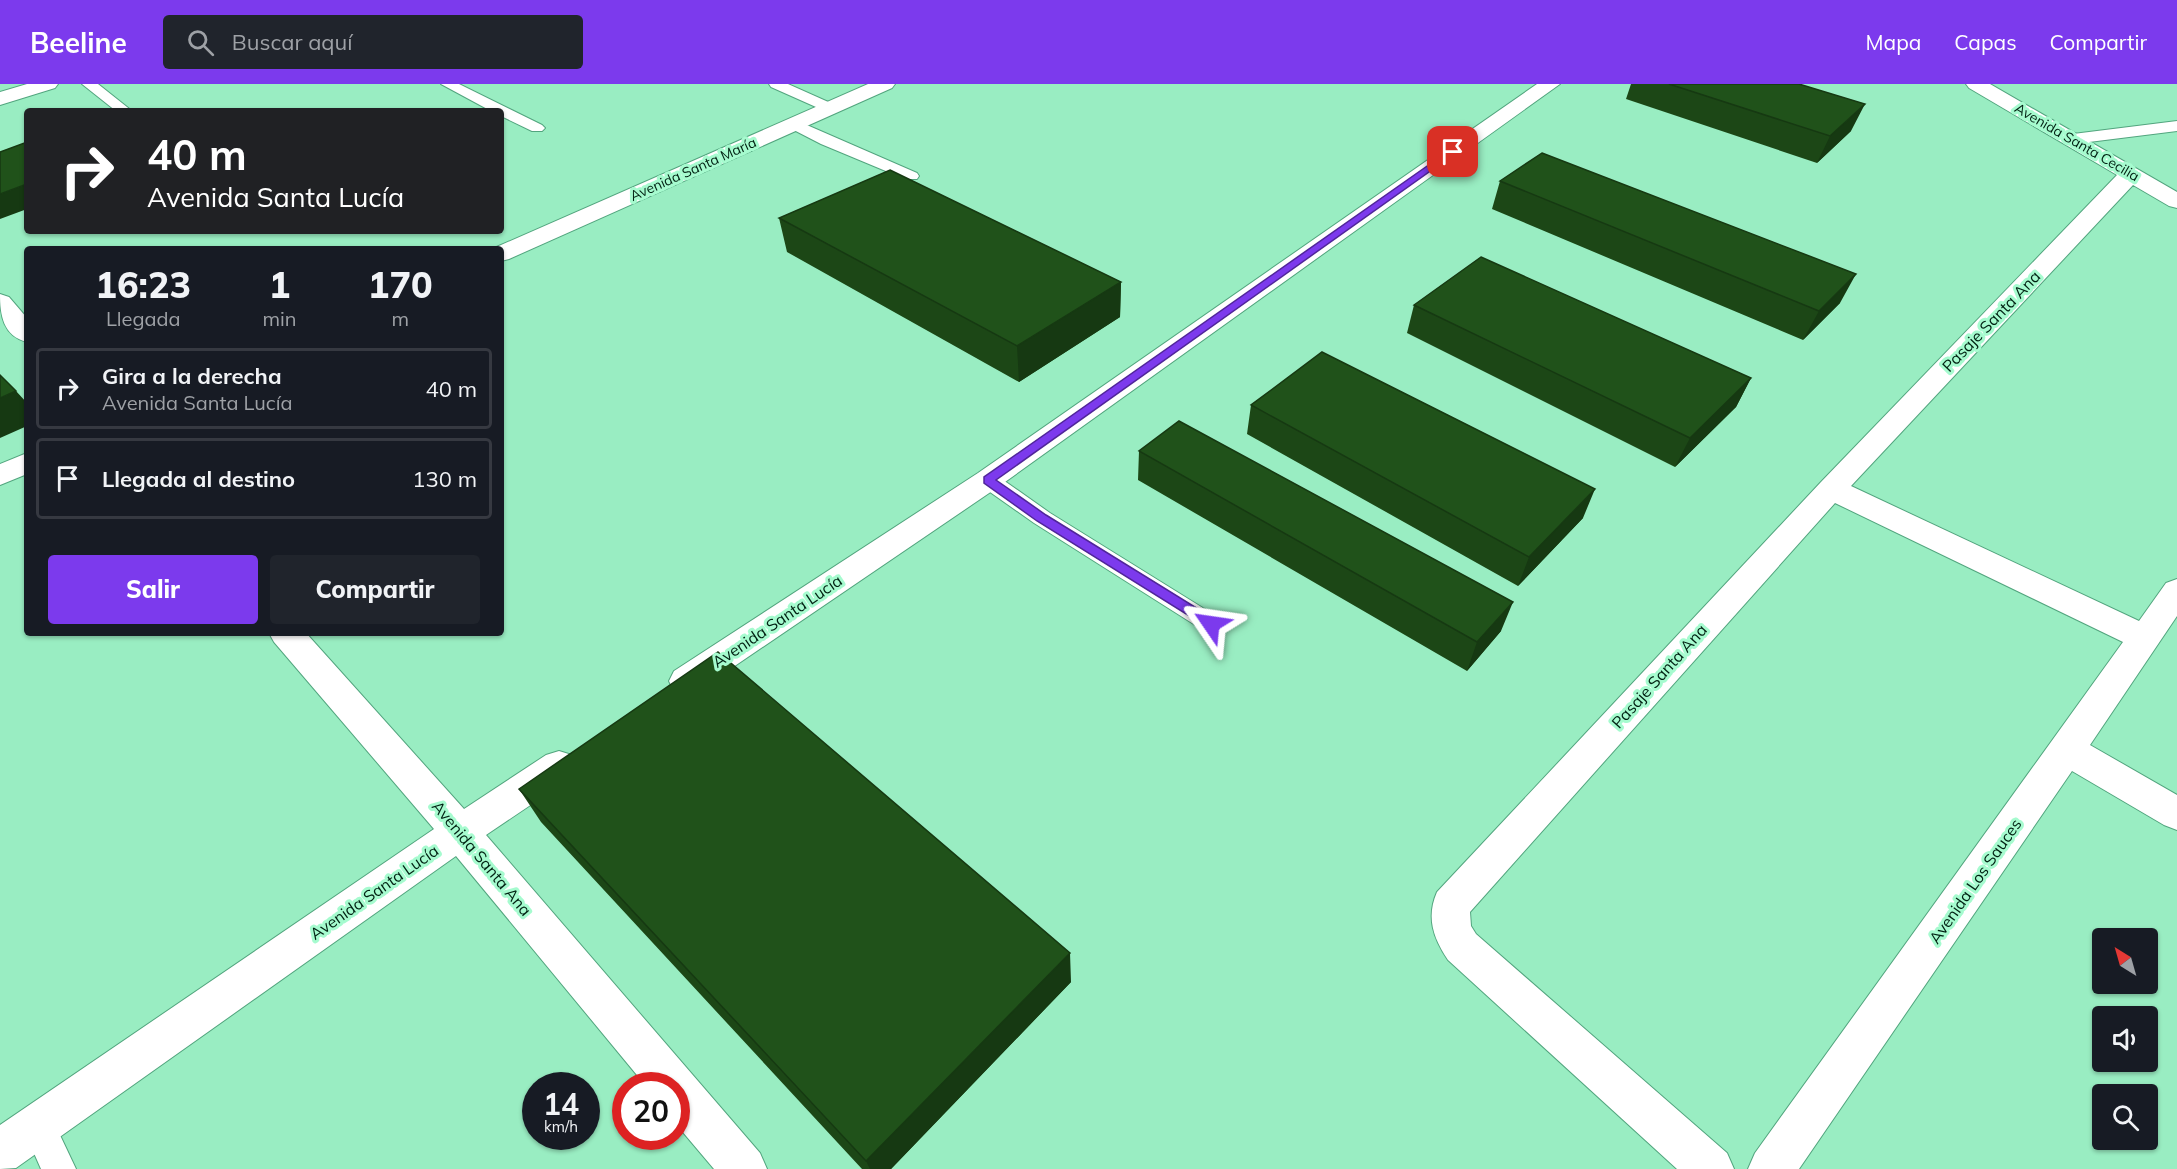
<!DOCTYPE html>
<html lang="es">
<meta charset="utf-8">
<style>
body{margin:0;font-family:Mulish,sans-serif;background:#20242c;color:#f1f3f6;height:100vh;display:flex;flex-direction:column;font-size:22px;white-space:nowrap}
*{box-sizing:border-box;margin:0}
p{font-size:20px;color:#9ea1a6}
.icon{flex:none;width:33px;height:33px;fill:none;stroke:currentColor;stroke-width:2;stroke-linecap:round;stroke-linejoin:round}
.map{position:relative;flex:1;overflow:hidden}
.details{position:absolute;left:24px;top:162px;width:480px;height:390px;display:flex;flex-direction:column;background:#171b24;border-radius:6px;box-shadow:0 2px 4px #0004}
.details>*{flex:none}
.top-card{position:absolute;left:24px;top:24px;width:480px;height:126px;border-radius:6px;box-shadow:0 2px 4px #0004;background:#202124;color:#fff;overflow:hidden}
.needle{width:39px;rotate:323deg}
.fabs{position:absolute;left:2092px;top:844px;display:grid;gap:12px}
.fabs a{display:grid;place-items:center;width:66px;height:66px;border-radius:6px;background:#171b24;box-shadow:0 2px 4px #0004;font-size:30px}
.speed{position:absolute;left:522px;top:988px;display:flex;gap:12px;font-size:30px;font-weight:700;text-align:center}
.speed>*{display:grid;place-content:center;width:78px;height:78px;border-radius:50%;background:#171b24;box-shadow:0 2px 4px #0004;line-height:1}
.speed small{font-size:15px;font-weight:400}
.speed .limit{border:9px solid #d22;background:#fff;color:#111}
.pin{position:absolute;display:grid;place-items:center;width:51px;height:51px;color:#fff;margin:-26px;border-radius:12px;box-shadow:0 3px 9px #0006}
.me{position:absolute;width:66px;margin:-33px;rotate:302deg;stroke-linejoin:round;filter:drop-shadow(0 0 4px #0008)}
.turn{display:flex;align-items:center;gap:21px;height:126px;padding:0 24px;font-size:27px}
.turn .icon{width:78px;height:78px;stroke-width:2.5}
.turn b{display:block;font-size:42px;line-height:51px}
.eta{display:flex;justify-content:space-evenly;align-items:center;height:102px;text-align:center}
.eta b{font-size:36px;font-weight:800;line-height:42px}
.action{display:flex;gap:12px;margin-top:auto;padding:12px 24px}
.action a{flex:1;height:69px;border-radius:6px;background:#7c3aed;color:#fff;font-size:24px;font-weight:800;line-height:69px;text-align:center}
.action a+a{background:#20242c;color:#f1f3f6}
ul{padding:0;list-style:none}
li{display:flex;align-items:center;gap:18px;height:81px;margin:0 12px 9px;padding:0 12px;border:3px solid #363941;border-radius:6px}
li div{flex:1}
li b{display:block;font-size:22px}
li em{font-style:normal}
header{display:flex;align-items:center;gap:36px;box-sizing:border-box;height:84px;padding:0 30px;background:#7c3aed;color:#fff}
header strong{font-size:28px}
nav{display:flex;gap:33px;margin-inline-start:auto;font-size:21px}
.search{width:420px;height:54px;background:#20242c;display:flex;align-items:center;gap:15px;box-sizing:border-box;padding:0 21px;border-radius:6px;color:#9ea1a6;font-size:22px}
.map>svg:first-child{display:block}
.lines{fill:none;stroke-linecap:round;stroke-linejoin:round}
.lane-casing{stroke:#52a57e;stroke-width:2}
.street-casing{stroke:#52a57e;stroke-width:2}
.secondary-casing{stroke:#52a57e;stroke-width:2}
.lane{fill:#fff;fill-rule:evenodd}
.street{fill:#fff;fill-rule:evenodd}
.secondary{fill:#fff;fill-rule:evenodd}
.wall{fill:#1c4716}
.shaded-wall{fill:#163912}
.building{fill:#20521a;stroke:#163912;stroke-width:1.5}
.route{fill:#7c3aed;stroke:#51269a;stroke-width:1.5}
.labels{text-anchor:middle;stroke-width:6;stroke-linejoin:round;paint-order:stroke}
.far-street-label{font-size:14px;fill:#002112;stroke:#a6fbcf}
.street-label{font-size:16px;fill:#002112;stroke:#a6fbcf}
</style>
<header>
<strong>Beeline</strong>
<div class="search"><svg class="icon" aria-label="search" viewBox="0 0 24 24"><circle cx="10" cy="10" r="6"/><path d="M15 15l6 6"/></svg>Buscar aquí</div>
<nav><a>Mapa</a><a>Capas</a><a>Compartir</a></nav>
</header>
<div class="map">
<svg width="2177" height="1085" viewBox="0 0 2177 1085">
<rect width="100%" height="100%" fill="#99edc2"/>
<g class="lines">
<defs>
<path id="lane" d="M82,0H98L132,27H116Z
M441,0H459L542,41L545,44L542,47H532L501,32V27H491Z
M769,0H788L835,21L837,24L835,27H825L771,3Z
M793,35L917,89L919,92L917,95H905L821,60L788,43L785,40L788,37Z
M2177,37V47L2073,60L2065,55L2073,50Z
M988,389L996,391L1050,429L1219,534L1223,540L1219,546L1211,549L1203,546L1034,439L980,401L977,396L980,391Z
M38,1026L50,1030L76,1085H41L22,1042L26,1030Z"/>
<path id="street" d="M27,0H58L55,4L0,21V8Z
M1537,0H1560L998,403L698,607L686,610L674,607L669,597L674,587L978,389Z
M1966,0H1990L2177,108V124L2169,122L2133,101L1851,402L2139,537L2166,499L2177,495V532L2090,661L2177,711V746L2164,741L2072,687L1799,1085H1748L1755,1069L2123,558L1835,419L1470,828L1471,842L1476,850L1727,1069L1734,1085H1677L1448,876C1433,854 1426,833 1437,808L1821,398L2117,91L1969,4Z
M0,210L9,213L27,234V258C3,252 0,231 0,210Z
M269,549H306L464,725L546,671L559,667L572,671L577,682L572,693L486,751L760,1069L767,1085H714L676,1040V1002H646L456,772L16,1084L0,1085V1041L434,745L274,558Z"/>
<path id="secondary" d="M868,0H895L892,4L509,175L501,177V165H492Z
M27,369V390L0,401V380Z"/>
</defs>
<use href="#lane" class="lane-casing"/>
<use href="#street" class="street-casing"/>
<use href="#secondary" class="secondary-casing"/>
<use href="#lane" class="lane"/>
<use href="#street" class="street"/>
<use href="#secondary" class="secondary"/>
</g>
<path class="wall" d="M1631,0H1799L1851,47L1817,79L1626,15Z
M1500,97L1840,219L1803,256L1492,125Z
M779,134L1121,198L1120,233L1019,298L787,168Z
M1414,221L1751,294L1736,323L1675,383L1407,249Z
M1251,321L1583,434L1518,502L1247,350Z
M1139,367L1501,547L1467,587L1138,396Z
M519,705L1071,898L891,1085H862L541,738Z"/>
<path class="shaded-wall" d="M1865,20L1851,47L1817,79L1830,52Z
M27,100V125L0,135V110Z
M1856,190L1840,219L1803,256L1819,227Z
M1121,198L1120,233L1019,298L1017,262Z
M1751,294L1736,323L1675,383L1690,354Z
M16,307L27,319V342L0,354V314Z
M1595,405L1583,434L1518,502L1529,473Z
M1513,518L1501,547L1467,587L1477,558Z
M1070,869L1071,898L891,1085H870L866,1077Z"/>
<path class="building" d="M1669,0H1799L1865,20L1830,52Z
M27,58V100L0,110V68Z
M1542,69L1856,190L1819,227L1500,97Z
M890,86L1121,198L1017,262L779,134Z
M1481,173L1751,294L1690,354L1414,221Z
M1322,268L1595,405L1529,473L1251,321Z
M0,291L16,307L0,314Z
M1179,337L1513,518L1477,558L1139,367Z
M718,568L1070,869L866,1077L519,705Z"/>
<path class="route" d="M1450,66L1457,68L996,396L1046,431L1216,536L1218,540L1216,543H1207L1037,437L984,399V393Z"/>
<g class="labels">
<g class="far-street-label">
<text transform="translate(2077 58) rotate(30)" y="5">Avenida Santa Cecilia</text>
<text transform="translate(693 85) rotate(-24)" y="5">Avenida Santa María</text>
</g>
<g class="street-label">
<text transform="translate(1991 237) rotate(-46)" y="6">Pasaje Santa Ana</text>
<text transform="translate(777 537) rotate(-34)" y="6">Avenida Santa Lucía</text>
<text transform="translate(1659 592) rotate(-48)" y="6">Pasaje Santa Ana</text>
<text transform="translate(482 774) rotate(50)" y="6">Avenida Santa Ana</text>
<text transform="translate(1975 797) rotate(-55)" y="6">Avenida Los Sauces</text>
<text transform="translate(374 808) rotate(-35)" y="6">Avenida Santa Lucía</text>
</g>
</g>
</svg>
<div class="fabs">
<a><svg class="needle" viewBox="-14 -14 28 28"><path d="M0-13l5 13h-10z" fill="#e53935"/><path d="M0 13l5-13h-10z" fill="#9ea1a6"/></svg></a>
<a><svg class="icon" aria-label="sound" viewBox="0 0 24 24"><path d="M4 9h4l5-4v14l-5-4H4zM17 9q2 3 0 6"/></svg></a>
<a><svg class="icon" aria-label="search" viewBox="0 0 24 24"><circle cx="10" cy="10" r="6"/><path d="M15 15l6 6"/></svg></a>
</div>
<div class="speed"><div>14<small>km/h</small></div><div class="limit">20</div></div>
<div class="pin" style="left:1453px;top:68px;background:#d93025"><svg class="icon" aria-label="arrive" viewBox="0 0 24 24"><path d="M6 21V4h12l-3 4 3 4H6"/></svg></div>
<svg class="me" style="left:1211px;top:540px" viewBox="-20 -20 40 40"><path d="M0-17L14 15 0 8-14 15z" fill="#7c3aed" stroke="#fff" stroke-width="4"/></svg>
<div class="top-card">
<div class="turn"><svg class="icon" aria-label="right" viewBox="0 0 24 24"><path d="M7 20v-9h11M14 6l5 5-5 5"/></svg><div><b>40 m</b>Avenida Santa Lucía</div></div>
</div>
<section class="details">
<div class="eta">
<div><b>16:23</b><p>Llegada</p></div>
<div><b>1</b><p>min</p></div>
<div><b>170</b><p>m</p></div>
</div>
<ul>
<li><svg class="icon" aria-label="right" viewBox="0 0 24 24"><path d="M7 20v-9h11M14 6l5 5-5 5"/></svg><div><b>Gira a la derecha</b><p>Avenida Santa Lucía</p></div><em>40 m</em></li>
<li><svg class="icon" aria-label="arrive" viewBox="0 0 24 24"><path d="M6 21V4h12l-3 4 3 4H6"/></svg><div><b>Llegada al destino</b></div><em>130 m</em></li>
</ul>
<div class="action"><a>Salir</a><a>Compartir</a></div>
</section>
</div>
